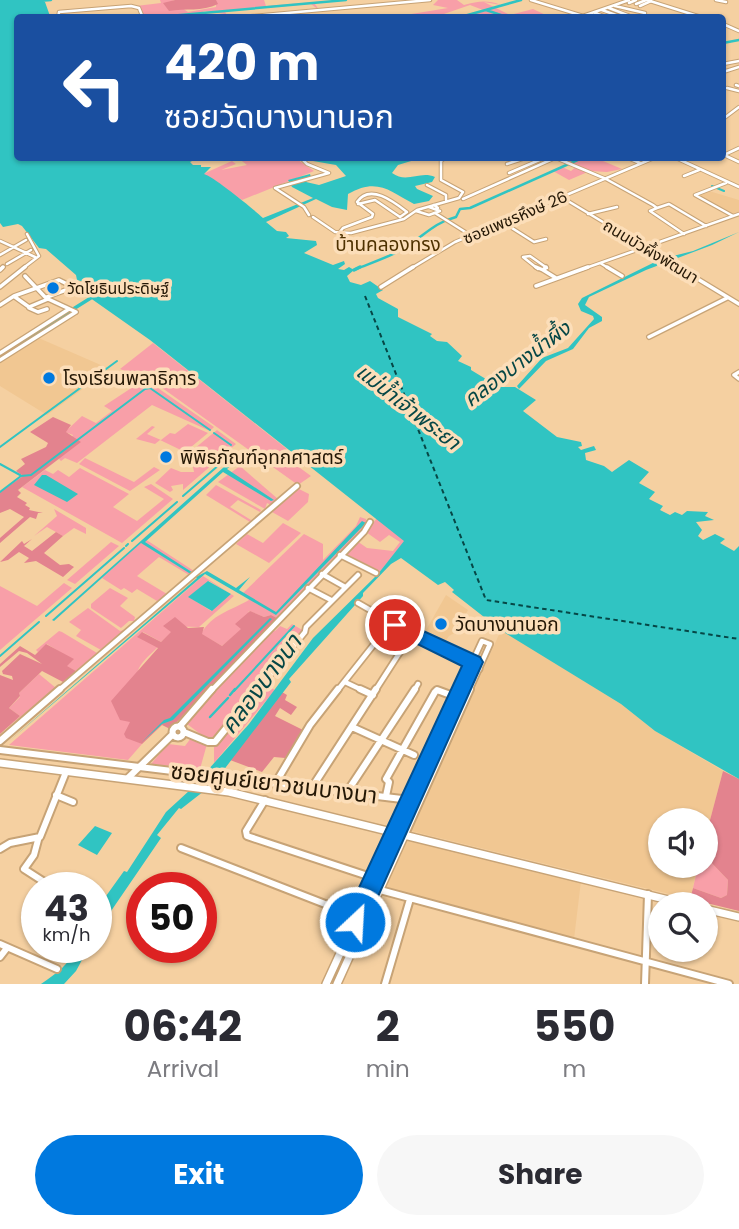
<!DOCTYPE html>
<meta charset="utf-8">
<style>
body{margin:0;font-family:Poppins,"Noto Sans Thai",sans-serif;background:#f7f7f7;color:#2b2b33;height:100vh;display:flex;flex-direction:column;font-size:26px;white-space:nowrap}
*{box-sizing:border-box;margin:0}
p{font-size:23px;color:#7c7c81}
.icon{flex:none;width:38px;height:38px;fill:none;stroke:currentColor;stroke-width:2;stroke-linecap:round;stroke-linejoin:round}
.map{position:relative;height:984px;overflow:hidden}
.panel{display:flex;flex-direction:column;background:#fff;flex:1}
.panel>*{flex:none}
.top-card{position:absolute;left:14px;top:14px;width:712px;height:147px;border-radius:7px;box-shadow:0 2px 5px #0004;background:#1a4fa0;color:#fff;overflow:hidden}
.buttons{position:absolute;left:648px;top:808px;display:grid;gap:14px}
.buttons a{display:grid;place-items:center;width:70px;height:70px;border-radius:50%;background:#fff;box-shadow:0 2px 5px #0004;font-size:35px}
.speed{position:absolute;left:21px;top:872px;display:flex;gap:14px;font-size:35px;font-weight:700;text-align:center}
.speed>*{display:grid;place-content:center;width:91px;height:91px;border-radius:50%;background:#fff;box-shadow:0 2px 5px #0004;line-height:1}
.speed small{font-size:18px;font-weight:400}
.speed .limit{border:10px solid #d22;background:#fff;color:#111}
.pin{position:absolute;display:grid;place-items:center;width:60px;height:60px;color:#fff;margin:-30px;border:4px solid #fff;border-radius:50%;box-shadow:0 2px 7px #0007}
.me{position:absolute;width:77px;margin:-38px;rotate:25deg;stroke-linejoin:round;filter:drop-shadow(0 0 5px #0008)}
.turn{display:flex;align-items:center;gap:24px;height:147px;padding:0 35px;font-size:32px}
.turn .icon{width:91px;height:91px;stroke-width:2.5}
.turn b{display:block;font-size:49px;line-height:60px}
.eta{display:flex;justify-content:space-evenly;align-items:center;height:119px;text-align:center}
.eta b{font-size:42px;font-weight:700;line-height:49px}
.cta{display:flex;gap:14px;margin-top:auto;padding:14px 35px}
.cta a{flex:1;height:80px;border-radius:42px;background:#0079df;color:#fff;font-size:28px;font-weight:700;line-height:80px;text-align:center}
.cta a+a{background:#f7f7f7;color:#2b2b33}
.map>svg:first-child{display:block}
.built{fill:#f1c792}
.green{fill:#f89fa8;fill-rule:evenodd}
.forest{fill:#e3838e}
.water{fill:#30c4c2}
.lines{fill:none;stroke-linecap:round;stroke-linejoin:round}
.stream-far1{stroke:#30c4c2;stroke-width:2}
.stream{stroke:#30c4c2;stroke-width:2.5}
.canal-far1{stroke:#30c4c2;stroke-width:2.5}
.canal{stroke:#30c4c2;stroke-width:3.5}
.ferry{stroke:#064746;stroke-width:2;stroke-dasharray:4.5 3.5;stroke-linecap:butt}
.minor-far3-casing{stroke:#c7a376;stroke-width:4.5}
.minor-far2-casing{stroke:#c7a376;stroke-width:6}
.minor-far1-casing{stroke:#c7a376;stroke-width:8}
.minor-casing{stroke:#c7a376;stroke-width:10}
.major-far2-casing{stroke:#c7a376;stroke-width:4.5}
.major-far1-casing{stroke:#c7a376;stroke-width:9}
.major-casing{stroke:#c7a376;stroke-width:10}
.minor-far3{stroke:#fff;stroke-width:2.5}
.minor-far2{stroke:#fff;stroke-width:3.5}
.minor-far1{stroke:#fff;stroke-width:4.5}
.minor{stroke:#fff;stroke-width:6}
.major-far2{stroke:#fff;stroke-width:2.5}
.major-far1{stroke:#fff;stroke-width:5}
.major{stroke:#fff;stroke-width:7}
.route{fill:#0079df;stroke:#004f91;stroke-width:2}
.poi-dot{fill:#0079df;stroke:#fcdeb9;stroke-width:2.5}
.labels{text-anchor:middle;stroke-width:7;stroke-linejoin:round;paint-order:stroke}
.far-street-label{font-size:16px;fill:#241705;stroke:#fcdeb9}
.far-poi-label{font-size:16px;fill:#241705;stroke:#fcdeb9;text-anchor:start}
.far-quarter-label{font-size:19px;fill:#4e3100;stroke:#fcdeb9}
.poi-label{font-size:19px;fill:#241705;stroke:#fcdeb9;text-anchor:start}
.water-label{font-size:21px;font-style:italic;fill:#064746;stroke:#fcdeb9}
.near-street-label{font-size:23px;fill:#241705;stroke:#fcdeb9}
.near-water-label{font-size:24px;font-style:italic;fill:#064746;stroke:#fcdeb9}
</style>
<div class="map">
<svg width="739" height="984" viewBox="0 0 739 984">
<rect width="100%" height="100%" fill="#f5d0a1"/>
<path class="built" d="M709,191L739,200V213L733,215L697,195Z
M34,336L110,369L47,415L0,386V357Z
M446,595L468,610L456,632L449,636L442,646L422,637Z
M501,630L621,704L655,731L723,771L705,839V821H660V866H698L690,899L411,831Z
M408,839L581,881L574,939L385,888Z"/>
<path class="green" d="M160,0H175L172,1L188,12L216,7V0H264L266,6L327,1L315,4L319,10L311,4L225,11L226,14L205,11L193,15L195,18L182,17L180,14L175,15V17H156L171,14L144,17L136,6L161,3Z
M438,0H457L464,5C479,1 487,0 501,5L484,2L510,15L533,9L550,17H473L468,16L483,10L470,5L441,15L444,17L387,18L448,8L433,5Z
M238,158H295L314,171L242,200L203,174L232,161L236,164L221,170L247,165Z
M558,158H596L622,169L607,172L590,171L569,180L553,171L562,167L571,171L578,165Z
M153,343L287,449L281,454L311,476L298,485L158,385L120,369Z
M142,381L155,386L214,427L210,431L152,405L77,463L65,458L61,461L59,459L73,435L65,432L82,416L96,423L112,411L104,406Z
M188,424L208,433L185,452L160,440L155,444L136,439L152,426L155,427L147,434L161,440L170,433L175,434Z
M217,430L236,444L183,490V484L171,486L173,490L170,492L155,483L171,468L181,472H194L192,462L183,458Z
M85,458L134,482L154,467L160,470L130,491L79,464Z
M240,466L278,499L271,505L267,503L265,509L218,482Z
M80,468L129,494L113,507L137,521L164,499L144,487L151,484L173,499L122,543L22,487L45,470L53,474L58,470L69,477Z
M216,485L261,510L260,512L238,500L230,507L251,520L250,522L206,495Z
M299,489L309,494L308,502L288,521L272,512Z
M54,509L86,528V534L74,528L63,536L47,527L34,536L57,516Z
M360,517L366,519V525L277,618L271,615L264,617L249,611L242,629L222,646L201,634C212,614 230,611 249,600L243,593L304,534L323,544V560L356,526Z
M377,518L405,541L379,573L345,553L357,541L367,548L393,551L400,542L389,535L380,542L366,532Z
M283,523L301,533L269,563L236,544L247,534L263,543Z
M145,539L194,571L189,575L159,557L137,576L167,594L157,601L137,589L132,593L124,588L121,590L102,578Z
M111,542L119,546L75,584L67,580Z
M203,576L234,596L199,627L164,626L172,632L161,642L143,632L138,636L158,647C152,653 143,660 139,668C132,683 128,723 132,739L142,744L128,760L9,745ZM209,581L231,594L211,611L189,597Z
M64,583L72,588L0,650V586L37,606Z
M110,588L128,598L120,606L135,617L134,621H129L121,628L91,608V604Z
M88,608L120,631L124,630L101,650L76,636L81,630L69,622Z
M292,624L304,631L215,740L207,739L187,724L201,703L271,630L275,631L280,626L287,629Z
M59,631L62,632L97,653L76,671L66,666L73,660L47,644L38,652L36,650Z
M39,674L56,688L3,731L20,716L9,708L20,697L19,693Z
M264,684L275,690L214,763V747Z
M191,738L207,744L200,769L151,764L168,744L185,746Z
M705,856L728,880L727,895L721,898L693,888L698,866H705Z"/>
<path class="forest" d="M175,0H216L218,4C202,12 185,8 169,11L163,3Z
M53,417L71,425L66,432L81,442L18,490L21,493L17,497L27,503L25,505L30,508L29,510L43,513H38L36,519L30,517L0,543V538L24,517L10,509L0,513V492L23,476L16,471L25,464L21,459L46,447L48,443L30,432Z
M56,532L63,536L44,553L60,565L69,564L74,567L63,577L36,561L24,563L29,558L19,552L8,560L0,562L22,541L24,544L32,539L24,546L32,551Z
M250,611L264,617L271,615L277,618L170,729L162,725L142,744L126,738L124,734L130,722L120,720L111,701L158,648L137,637L142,632L161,642L171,632L163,626L175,617L188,628L204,627L202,634L222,646L241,629L235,624Z
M46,644L74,659L67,666L76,671L63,682L42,671L19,693L20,696L9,708L20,716L0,734V675L13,680L12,676L3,674L2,671L20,654L42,664L27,653L19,651L0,667V664L20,646L35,655Z
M282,692L287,695L285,700L297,707L291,715L280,708L275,716L305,731L285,758L274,757L262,772L230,760Z
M723,771L739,779V911L690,899L693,888L721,898L727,895L728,880L705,856V839Z"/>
<path class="water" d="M0,0H41L45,2L50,16L18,18V158L196,159L190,162L193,165H201V167H211L204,174C214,177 251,207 263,218L313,198L292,187L288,180L310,174L311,177L306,182L319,185L346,176L336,165L313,161L311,158H362L384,161L421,158L398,165L392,173C407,184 420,170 435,177L432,182L415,186L417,189L433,196L429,201L414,204C390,191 377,177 348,194L347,210L332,207L316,199L266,222L277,231L286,232L289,236L286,238L316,241L317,245L304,253L333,265L344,261L345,264L338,269L344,270L349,267L354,270L347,276L350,282L361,285L370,281L383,290L376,294L378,298L398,309V317L432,334L430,336L437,341L447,342L462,356L458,361L471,367V370L499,387H515L536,400L523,411L557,437L581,442L582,446L578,447L581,450L594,446L596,450L585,453L586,460L604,466L612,472L629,460L649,472L639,483L655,492L649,499L663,506L660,510L670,515L675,512L682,515L687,511L708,512L705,516L714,520L696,522L702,530L698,536L703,540L715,534L725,539L720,543L734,551L739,546V779L655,731L621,704L502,631L452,592L454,590L445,582L438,585L401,558L391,564L363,593V596L289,679L291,682L213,784L181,809L179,808L157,835L161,838L96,933V910L124,871L127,872L166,812L190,790L249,724L313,638L378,574L404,541L150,340L86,295L92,291L88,283L77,280L76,275L46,249L39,248L22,226L18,224L3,227L0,223Z
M739,232L712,245L646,270L589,297L585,305L602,317V321L589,328L573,349L546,361L519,389L517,386L542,358L568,348L594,319L593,316L581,311L578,304L582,298L661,259L693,251Z
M242,451L243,454L227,469L274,500L271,501L223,472L145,542L198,576L207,571L236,588L250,577L239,590L276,612L362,521L366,523L276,615L205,574L8,742L197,578L141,543L54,621L52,620Z
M42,475H46L78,494L67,502L34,485Z
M208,581L231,594L212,611L188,597Z
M270,618L272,619L173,720L162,724L142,742L164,720L170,718Z
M95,826L112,833L97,855L78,845Z
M76,947H89L76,971L64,984H41C57,973 69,965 76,947Z"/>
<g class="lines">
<path class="stream-far1" d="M712,186L724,191
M214,433L231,445
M0,447L117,361
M0,464L20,475
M0,492L21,476L31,475L145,389L150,388L210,430
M183,496L234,452
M132,541L177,502
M126,546L128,544
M46,616L124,548
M0,656L39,622
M234,691L294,626"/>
<path class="stream" d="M230,695L235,689
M210,717L228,698"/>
<path class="canal-far1" d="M38,1L51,0
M486,10L510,18
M147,18L346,0
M457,18L521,0
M723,43L739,40
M356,269C371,263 389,257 403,249C423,237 433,223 456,217L460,209L470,208L582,158"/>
<path class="canal" d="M354,270L360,267
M19,343L94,296"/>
<path class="ferry" d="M365,296L486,600L739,639"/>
<defs>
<path id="minor-far3" d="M531,0L583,16L629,0
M716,0L726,2
M629,3L636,0
M636,4L646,0
M615,6L645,13
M640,6L651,1
M609,8L635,18
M602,10L624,18
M595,13L609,18
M58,18L59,12L131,6L139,8L143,18
M231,18L430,0
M723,64L739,61
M723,72L739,67
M736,85L739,86
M727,88L739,91
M723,119L739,107
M739,148L724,155L739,162
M230,158H235
M301,158L307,164L329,173L275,188L304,207L309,215
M556,158L606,179L653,205L657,208L650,211L684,234
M628,158L640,163
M676,158L739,187
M507,164L525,158
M509,173L544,158
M684,176L699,170
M726,183L695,195L733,216
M427,185L446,195V200
M563,198L681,269
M463,199L555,158
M358,204L375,200L400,217
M657,208L669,204L706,226
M416,211L429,215L440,211L429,207L434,205L438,208L435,209
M435,213L470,235
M588,214L617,207
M313,217L335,232L351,233L404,219L417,210L459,198L463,192L441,180V161L445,158
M504,223L534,242L546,239
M339,233L343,228L372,217L373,214L357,202C370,183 394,202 407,212L400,217
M0,241L35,257
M0,255L26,240
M600,263L610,269
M7,264L31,250
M1,269L3,267
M22,269L39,256L27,234
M410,269L455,242L654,158
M538,269L523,257L530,256L547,268L545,269
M583,269L739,214"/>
<path id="minor-far2" d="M536,267L543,270
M607,267L622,276
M678,267L739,304
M0,270L3,267
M543,270L556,278
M543,270L546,267
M25,276L46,298L76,312
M536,286L588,267
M0,287L25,267
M381,287L413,267
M15,297L29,307L48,299
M47,297L82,284
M0,305L14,296L59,280L73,287
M29,308L38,312L47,309
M649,337L727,298
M0,353L69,309
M0,360L76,312
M739,372L734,375L739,379"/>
<path id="minor-far1" d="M340,555L376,573
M322,574L345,587
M308,588L331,600
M358,603L419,638L473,662
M345,682L364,691
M58,691L297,486
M211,691L364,532L370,522
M257,691L305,632L306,627L358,575
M337,691L375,643L387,645L400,627
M375,691L402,649L415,635
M414,691L418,684
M436,691H439
M459,691L482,641L490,644L469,691"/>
<path id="minor" d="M360,689L373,695
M180,726L212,689
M172.5 732a5.5 5.5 0 1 1 11 0a5.5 5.5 0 1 1-11 0Z
M352,727L414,755
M184,732L208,742H215L258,689
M0,741L60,689
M0,750L410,800
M128,778L172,735
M275,784L310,725L338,689
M311,789L376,689
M347,792L415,689
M56,795L73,802
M386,796L389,782L386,779L435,692L437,690L456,697
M265,800L246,831L247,836L374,878
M396,831L460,689
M405,834L470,689
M38,840L34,855L24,869L52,887
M181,848L356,916
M0,849L10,843L40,837L66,772
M380,890L729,984
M0,944L57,969
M0,957L7,948
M385,984L410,899
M645,984L648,894"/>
<path id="major-far2" d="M647,0L704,18
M723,24L739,31"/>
<path id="major-far1" d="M471,666L479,669"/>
<path id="major" d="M0,763L229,792L689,905
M705,909L739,917
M326,984L396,831
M337,984L405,834"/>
</defs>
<use href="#minor-far3" class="minor-far3-casing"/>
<use href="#minor-far2" class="minor-far2-casing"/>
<use href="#minor-far1" class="minor-far1-casing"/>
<use href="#minor" class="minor-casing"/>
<use href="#major-far2" class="major-far2-casing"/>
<use href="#major-far1" class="major-far1-casing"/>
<use href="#major" class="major-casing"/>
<use href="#minor-far3" class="minor-far3"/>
<use href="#minor-far2" class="minor-far2"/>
<use href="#minor-far1" class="minor-far1"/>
<use href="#minor" class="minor"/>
<use href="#major-far2" class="major-far2"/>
<use href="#major-far1" class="major-far1"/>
<use href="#major" class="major"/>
</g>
<path class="route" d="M395,618L480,657L483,662L363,930L355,934L346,930L343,922L462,666L389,630L386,625L389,620Z"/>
<g class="poi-dot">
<circle cx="53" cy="288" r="7"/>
<circle cx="49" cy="378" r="7"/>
<circle cx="166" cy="457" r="7"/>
<circle cx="441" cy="624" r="7"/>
</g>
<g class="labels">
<g class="far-street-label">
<text transform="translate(515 217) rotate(-23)" y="6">ซอยเพชรหึงษ์ 26</text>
<text transform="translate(651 251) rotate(31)" y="6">ถนนบัวผึ้งพัฒนา</text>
</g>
<g class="far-poi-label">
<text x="67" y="294">วัดโยธินประดิษฐ์</text>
</g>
<g class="far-quarter-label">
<text x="388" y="251">บ้านคลองทรง</text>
</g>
<g class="poi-label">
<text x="63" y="385">โรงเรียนพลาธิการ</text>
<text x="180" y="464">พิพิธภัณฑ์อุทกศาสตร์</text>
<text x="455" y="631">วัดบางนานอก</text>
</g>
<g class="water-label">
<text transform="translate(517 364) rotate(-37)" y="7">คลองบางน้ำผึ้ง</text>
<text transform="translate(408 407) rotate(38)" y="7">แม่น้ำเจ้าพระยา</text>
</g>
<g class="near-street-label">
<text transform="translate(274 783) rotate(7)" y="8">ซอยศูนย์เยาวชนบางนา</text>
</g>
<g class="near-water-label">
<text transform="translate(261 684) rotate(-53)" y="8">คลองบางนา</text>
</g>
</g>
</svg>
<div class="buttons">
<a><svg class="icon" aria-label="sound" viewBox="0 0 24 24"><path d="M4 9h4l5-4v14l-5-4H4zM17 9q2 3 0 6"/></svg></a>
<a><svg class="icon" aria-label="search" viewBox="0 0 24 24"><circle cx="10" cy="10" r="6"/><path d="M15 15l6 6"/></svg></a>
</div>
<div class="speed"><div>43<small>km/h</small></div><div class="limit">50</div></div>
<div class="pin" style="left:395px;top:625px;background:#d93025"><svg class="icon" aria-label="arrive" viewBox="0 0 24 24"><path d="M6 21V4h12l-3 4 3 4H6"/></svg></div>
<svg class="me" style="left:355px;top:922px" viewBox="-20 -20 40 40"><circle r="17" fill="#0079df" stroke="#fff" stroke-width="3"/><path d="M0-11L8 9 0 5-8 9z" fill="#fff"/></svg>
<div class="top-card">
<div class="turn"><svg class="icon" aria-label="left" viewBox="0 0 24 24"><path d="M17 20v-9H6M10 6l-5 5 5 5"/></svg><div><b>420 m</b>ซอยวัดบางนานอก</div></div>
</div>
</div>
<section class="panel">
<div class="eta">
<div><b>06:42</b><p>Arrival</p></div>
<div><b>2</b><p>min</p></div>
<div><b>550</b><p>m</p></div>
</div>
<div class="cta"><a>Exit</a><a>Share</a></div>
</section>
